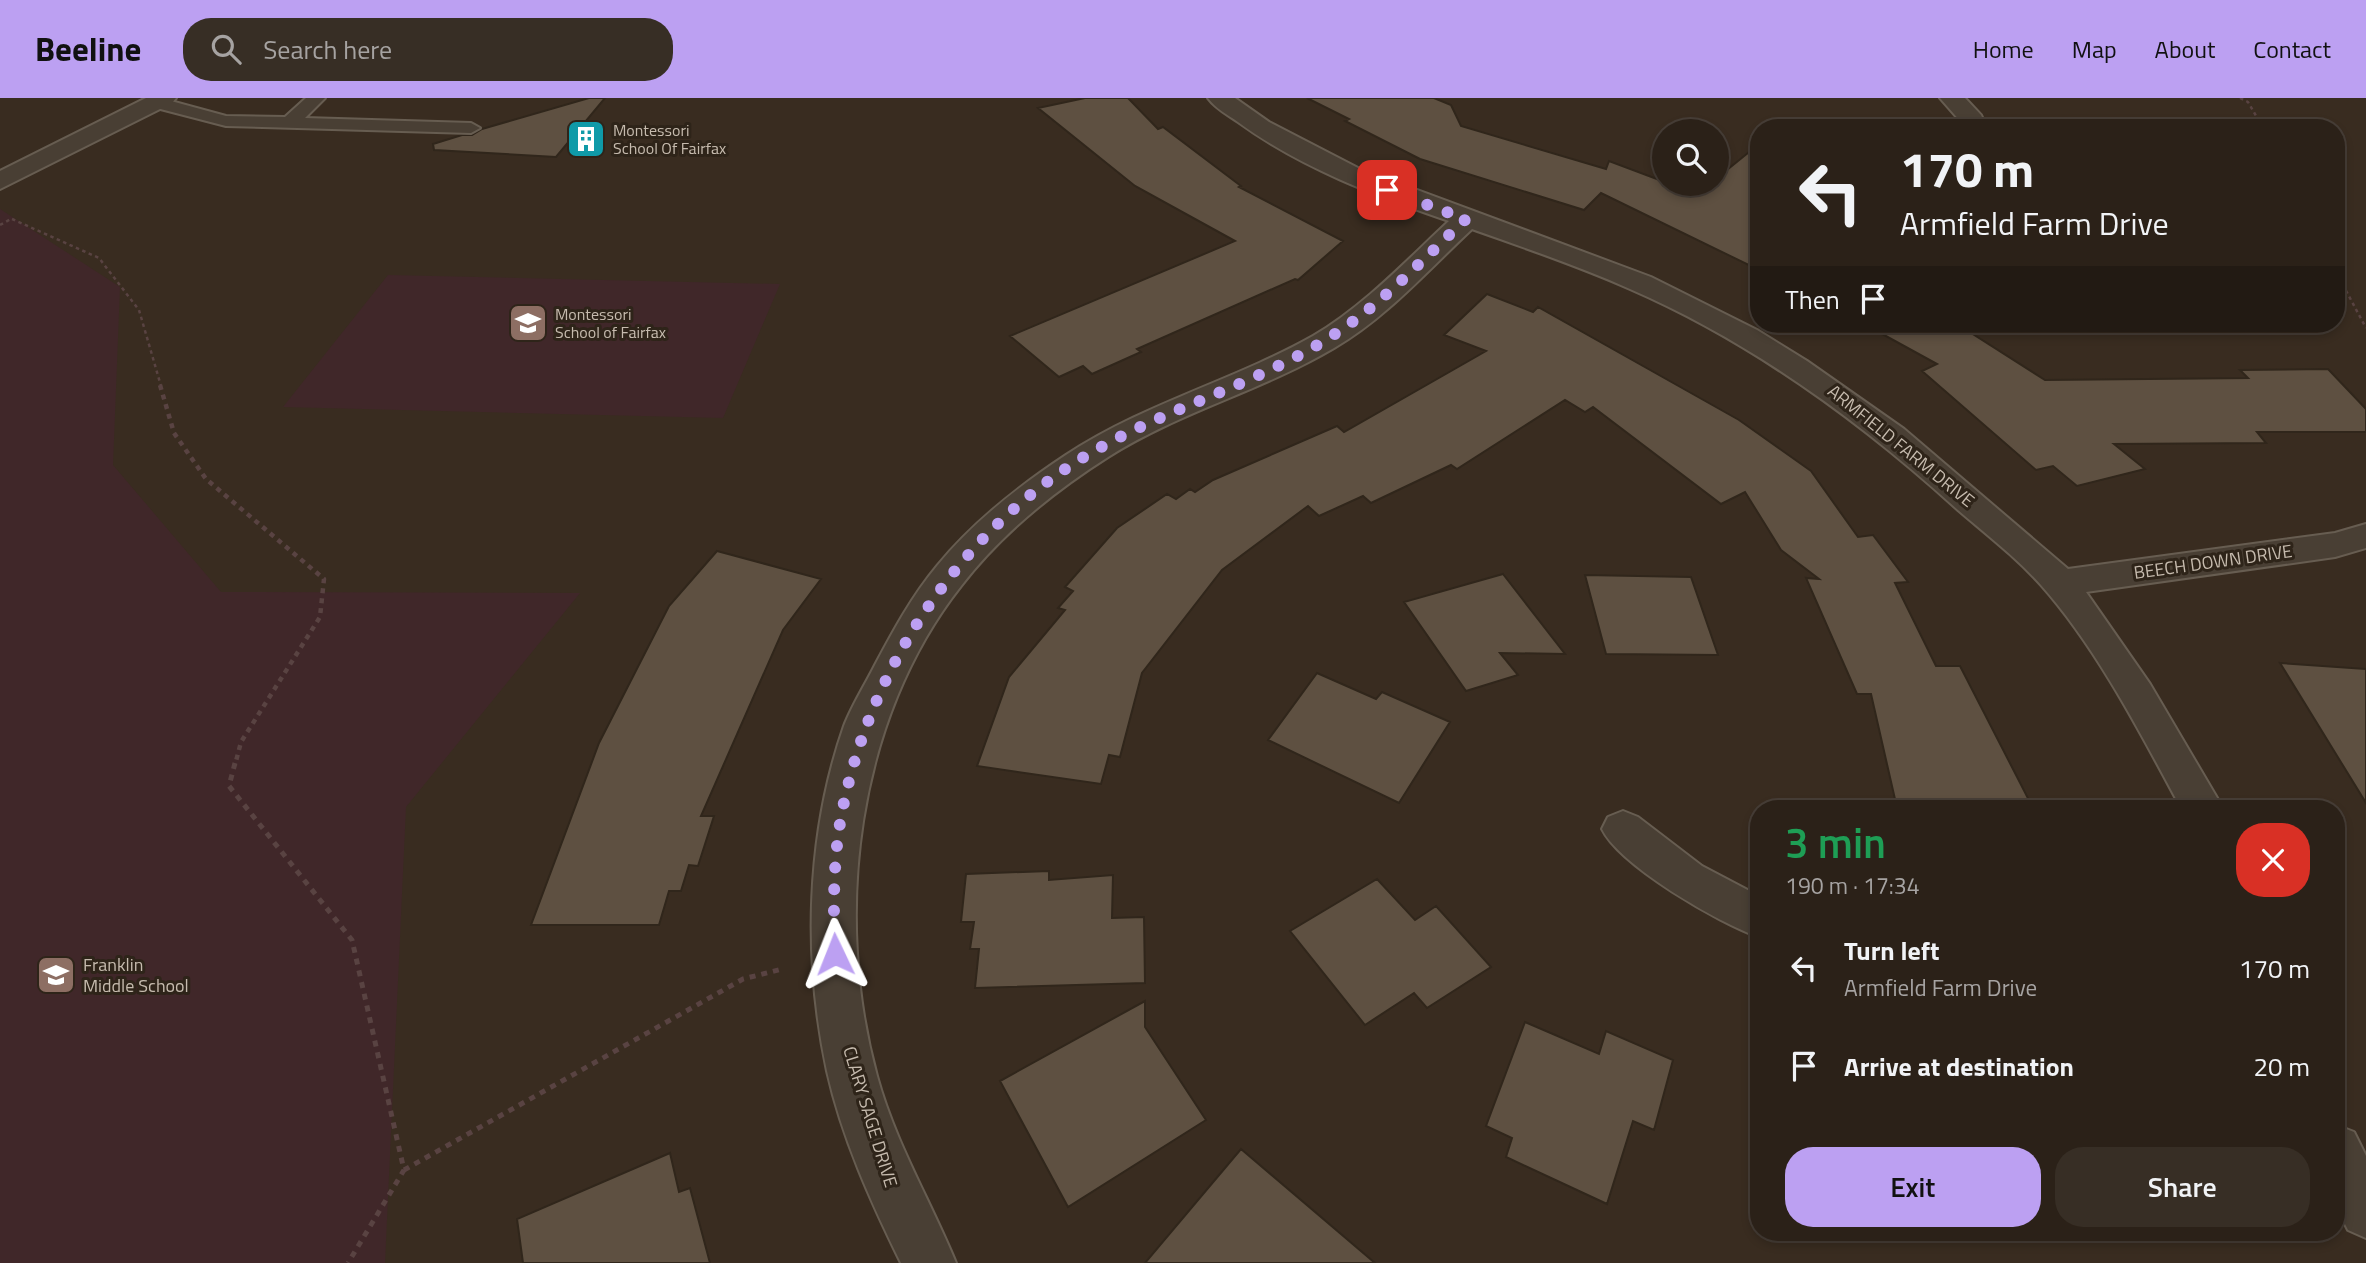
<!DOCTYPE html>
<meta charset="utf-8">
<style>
body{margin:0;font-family:"Titillium Web",sans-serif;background:#372e25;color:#f1f3f6;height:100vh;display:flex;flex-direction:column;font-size:26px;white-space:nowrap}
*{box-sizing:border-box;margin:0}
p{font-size:23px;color:#a6a3a2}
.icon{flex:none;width:38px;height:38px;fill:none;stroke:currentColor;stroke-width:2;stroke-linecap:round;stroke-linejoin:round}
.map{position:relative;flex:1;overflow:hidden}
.drawer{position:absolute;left:1750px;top:702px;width:595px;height:441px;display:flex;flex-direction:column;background:#2b2118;border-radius:28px;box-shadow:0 4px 10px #0003,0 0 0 2px #473e37}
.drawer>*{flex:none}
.top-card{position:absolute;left:1750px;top:21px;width:595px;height:214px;border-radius:28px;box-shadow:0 4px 10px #0003,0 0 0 2px #473e37;background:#2b2118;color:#f1f3f6;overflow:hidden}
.fabs{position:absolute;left:1652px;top:21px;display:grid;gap:14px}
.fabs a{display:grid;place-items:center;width:77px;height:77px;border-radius:50%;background:#2b2118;box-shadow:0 4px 10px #0003,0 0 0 2px #473e37;font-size:35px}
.pin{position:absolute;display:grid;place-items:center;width:60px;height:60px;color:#fff;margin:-30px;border-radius:14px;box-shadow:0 4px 10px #0006}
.me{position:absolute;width:77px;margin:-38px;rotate:358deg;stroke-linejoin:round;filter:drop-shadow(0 0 5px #0008)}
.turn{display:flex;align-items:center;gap:24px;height:147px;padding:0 35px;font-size:32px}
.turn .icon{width:91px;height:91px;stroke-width:2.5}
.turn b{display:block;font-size:49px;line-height:60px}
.then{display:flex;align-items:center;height:66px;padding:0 35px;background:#0003;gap:14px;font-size:26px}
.round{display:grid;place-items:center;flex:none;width:74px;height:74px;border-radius:28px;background:#372e25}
.summary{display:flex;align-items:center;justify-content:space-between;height:119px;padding:0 35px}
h1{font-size:42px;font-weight:600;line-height:52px;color:#1e9e55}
.primary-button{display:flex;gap:14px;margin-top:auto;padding:14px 35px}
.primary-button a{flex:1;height:80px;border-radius:28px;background:#bca0f2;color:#111;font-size:28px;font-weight:600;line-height:80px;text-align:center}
.primary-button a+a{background:#372e25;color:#f1f3f6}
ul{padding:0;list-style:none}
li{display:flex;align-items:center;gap:21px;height:98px;padding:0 35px}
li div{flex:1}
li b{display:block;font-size:26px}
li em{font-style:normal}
header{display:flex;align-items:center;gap:42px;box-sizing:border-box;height:98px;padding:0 35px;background:#bca0f2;color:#111}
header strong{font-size:33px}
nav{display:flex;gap:38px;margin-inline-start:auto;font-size:24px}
.search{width:490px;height:63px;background:#372e25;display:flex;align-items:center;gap:18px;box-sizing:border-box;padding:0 24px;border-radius:28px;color:#a6a3a2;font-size:26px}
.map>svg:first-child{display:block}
.green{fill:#402729}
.building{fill:#5e5041;stroke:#30261b;stroke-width:2}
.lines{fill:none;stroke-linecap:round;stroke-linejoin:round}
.service-casing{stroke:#675d51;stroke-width:4}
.minor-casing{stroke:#675d51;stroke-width:4}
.tertiary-casing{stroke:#675d51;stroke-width:4}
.path-far2{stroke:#594342;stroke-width:2.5;stroke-dasharray:3.5 3.5;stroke-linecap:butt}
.path-far1{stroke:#594342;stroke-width:4.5;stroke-dasharray:5 5;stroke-linecap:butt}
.path{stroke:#594342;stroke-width:5;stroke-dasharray:6 6;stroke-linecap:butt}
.service{fill:#493f34;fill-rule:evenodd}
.minor{fill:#493f34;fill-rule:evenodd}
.tertiary{fill:#493f34;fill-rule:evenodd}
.route{stroke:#bca0f2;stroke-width:12;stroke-dasharray:0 21.6}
.labels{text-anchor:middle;stroke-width:6;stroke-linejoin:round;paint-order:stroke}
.far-poi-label{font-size:16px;fill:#c6bbae;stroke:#2e2419;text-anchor:start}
.street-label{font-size:18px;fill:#c6bbae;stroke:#2e2419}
.poi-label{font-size:18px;fill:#c6bbae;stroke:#2e2419;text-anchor:start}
</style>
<header>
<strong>Beeline</strong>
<div class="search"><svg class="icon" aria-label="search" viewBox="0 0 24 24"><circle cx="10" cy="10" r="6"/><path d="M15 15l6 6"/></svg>Search here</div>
<nav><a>Home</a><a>Map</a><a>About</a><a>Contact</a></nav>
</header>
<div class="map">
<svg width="2366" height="1165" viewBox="0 0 2366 1165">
<rect width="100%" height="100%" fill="#392c20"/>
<path class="green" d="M0,111L120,189L113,367L221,494L580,495L406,709L385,1165H0Z
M388,177L780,186L723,320L283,309Z"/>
<path class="building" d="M589,0H605L556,59L434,52L433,46L462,37H472L482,31Z
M1085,0H1128L1158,31L1163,29L1241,88L1239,89L1343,143L1298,182L1295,181L1137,251L1141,254L1092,276L1083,268L1059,279L1010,238L1235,143L1135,88L1038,10Z
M1307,0H1434L1451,7L1461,28L1606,71L1609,63L1697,96L1709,86H1717V80L1759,46V172L1601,95L1584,112L1420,61L1345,23L1349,21Z
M1487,196L1533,214L1538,209L1739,322L1811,373L1858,439L1873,437L1908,484L1895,485L1936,568H1960L2033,710H1897L1871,596H1857L1806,480L1819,481L1781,452L1745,394L1721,406L1593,309L1585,314L1565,302L1457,371L1451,367L1371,405L1363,398L1319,418L1308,408L1222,472L1142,575L1120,659L1109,657L1101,686L977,668L1009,579L1065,512L1058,510L1073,493L1065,489L1117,430L1167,396L1176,401L1190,391L1195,394L1213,382L1337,328L1344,334L1486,253L1444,237Z
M1864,226H1957L2045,282L2248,280L2240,272L2328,271L2366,311V334H2257L2266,345L2114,346L2145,371L2077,388L2053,368L2036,372L1922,273L1937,266Z
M717,453L821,481L783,532L701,718H714L698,768L689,767L681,793H669L659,827H531L599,645L669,508Z
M1503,476L1565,556L1500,555L1518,577L1466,593L1404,504Z
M1585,477L1691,479L1718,557L1606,556Z
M2280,565L2366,571V705Z
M1317,575L1376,601L1382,594L1450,624L1399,705L1268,642Z
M1049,773V782L1113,777L1112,820L1144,819L1145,885L975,890L979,851H970L974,824H961L966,776Z
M1377,781L1415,822L1436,808L1491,869L1427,910L1414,895L1365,927L1290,833Z
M1145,903V929L1206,1022L1068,1109L1000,983Z
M1525,924L1599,956L1606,933L1673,962L1654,1032L1633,1023L1607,1106L1506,1059L1512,1040L1486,1028Z
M1241,1051L1375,1165H1145Z
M670,1055L679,1094L690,1090L710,1165H523L517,1121Z"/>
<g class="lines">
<defs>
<path id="service" d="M149,0H160L226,18L285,19L306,0H325L305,20L471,25L480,30L471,35L226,28L149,8L146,4Z"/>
<path id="minor" d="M1208,0H1235L1269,24L1358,70L1651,179L1757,232L1807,263L1904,331L2068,471L2335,435L2366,426V450L2335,459L2086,494L2150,586L2223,710H2181C2141,636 2097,550 2041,487C2016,459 1986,436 1958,412C1860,323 1752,244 1630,191C1579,168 1525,150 1472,131C1428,172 1386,220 1334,250C1261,293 1179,314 1108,359C1053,394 1001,436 961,488C856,621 833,817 877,978C895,1044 930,1102 956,1165H901C871,1104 842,1040 827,973C803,861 806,737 844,628C852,607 865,587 875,567C893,533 912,498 937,468C973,424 1019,388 1066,357C1143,306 1233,283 1313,238C1364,208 1406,163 1449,123C1376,98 1301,70 1238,24C1228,17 1215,10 1208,0Z
M1940,0H1965L1981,17L1987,30H1963L1961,24Z
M1623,713L1638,719L1702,768L1759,798V839C1719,825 1620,768 1602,731L1608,719Z
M2336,1027L2354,1034L2366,1058V1140L2348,1132L2336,1108Z"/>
<path id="tertiary" d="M146,0H176L172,5L0,91V73Z"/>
</defs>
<use href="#service" class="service-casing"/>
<use href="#minor" class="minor-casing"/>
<use href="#tertiary" class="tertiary-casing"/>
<path class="path-far2" d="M2240,0L2248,4L2263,30
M12,121L99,160L139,212L161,288
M0,127L11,121
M2336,174L2366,230"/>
<path class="path-far1" d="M160,287L174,335L206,381L324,481L320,519L241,644L235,667"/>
<path class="path" d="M235,665L229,688L352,842L404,1072L348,1165
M404,1072L743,881L782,871"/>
<use href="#service" class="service"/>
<use href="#minor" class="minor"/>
<use href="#tertiary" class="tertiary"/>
</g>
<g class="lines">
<path class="route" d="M835,856C833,808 833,757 843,709C874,560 968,422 1103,348C1175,308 1257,285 1327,241C1379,209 1422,162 1466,121L1387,92"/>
</g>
<defs>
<symbol id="building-square" viewBox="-11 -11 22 22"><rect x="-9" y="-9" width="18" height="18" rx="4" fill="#0f9aa8" stroke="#2e2419"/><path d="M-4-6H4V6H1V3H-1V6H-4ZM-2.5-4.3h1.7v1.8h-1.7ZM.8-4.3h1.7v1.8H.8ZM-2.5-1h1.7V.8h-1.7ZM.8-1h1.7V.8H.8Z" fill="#fff"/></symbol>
<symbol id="school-square" viewBox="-11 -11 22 22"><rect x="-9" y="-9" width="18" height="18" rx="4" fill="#8d6e63" stroke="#2e2419"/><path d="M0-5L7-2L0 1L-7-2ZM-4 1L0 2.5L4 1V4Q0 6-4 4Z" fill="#fff"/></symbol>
</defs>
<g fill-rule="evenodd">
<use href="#building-square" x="564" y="19" width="44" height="44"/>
<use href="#school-square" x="506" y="203" width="44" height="44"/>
<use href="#school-square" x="34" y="855" width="44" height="44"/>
</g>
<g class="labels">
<g class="far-poi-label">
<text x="613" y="38">Montessori<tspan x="613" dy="18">School Of Fairfax</tspan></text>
<text x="555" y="222">Montessori<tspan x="555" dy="18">School of Fairfax</tspan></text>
</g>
<g class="street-label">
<text transform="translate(1901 348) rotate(39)" y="6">ARMFIELD FARM DRIVE</text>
<text transform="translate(2213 464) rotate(-8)" y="6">BEECH DOWN DRIVE</text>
<text transform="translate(870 1019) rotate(73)" y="6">CLARY SAGE DRIVE</text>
</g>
<g class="poi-label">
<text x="83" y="873">Franklin<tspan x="83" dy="21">Middle School</tspan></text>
</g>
</g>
</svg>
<div class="fabs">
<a><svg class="icon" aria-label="search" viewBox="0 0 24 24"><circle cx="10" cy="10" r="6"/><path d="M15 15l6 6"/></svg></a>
</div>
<div class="pin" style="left:1387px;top:92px;background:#d93025"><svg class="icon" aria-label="arrive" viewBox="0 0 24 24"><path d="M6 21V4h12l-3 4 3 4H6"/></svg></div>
<svg class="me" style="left:835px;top:856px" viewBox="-20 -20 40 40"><path d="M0-17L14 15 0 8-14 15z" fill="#bca0f2" stroke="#fff" stroke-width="4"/></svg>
<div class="top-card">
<div class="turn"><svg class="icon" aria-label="left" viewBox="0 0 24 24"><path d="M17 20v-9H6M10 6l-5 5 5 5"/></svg><div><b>170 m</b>Armfield Farm Drive</div></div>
<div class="then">Then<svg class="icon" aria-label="arrive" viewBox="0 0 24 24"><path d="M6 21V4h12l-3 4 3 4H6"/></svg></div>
</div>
<section class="drawer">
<div class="summary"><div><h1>3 min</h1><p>190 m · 17:34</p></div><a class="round" style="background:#d93025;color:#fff"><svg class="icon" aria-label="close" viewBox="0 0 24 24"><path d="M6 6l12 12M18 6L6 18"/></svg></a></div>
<ul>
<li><svg class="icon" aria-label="left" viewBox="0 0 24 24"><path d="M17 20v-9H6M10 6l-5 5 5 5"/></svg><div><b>Turn left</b><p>Armfield Farm Drive</p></div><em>170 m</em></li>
<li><svg class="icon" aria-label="arrive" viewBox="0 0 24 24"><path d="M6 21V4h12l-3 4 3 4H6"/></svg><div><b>Arrive at destination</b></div><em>20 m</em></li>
</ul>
<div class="primary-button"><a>Exit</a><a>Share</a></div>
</section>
</div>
